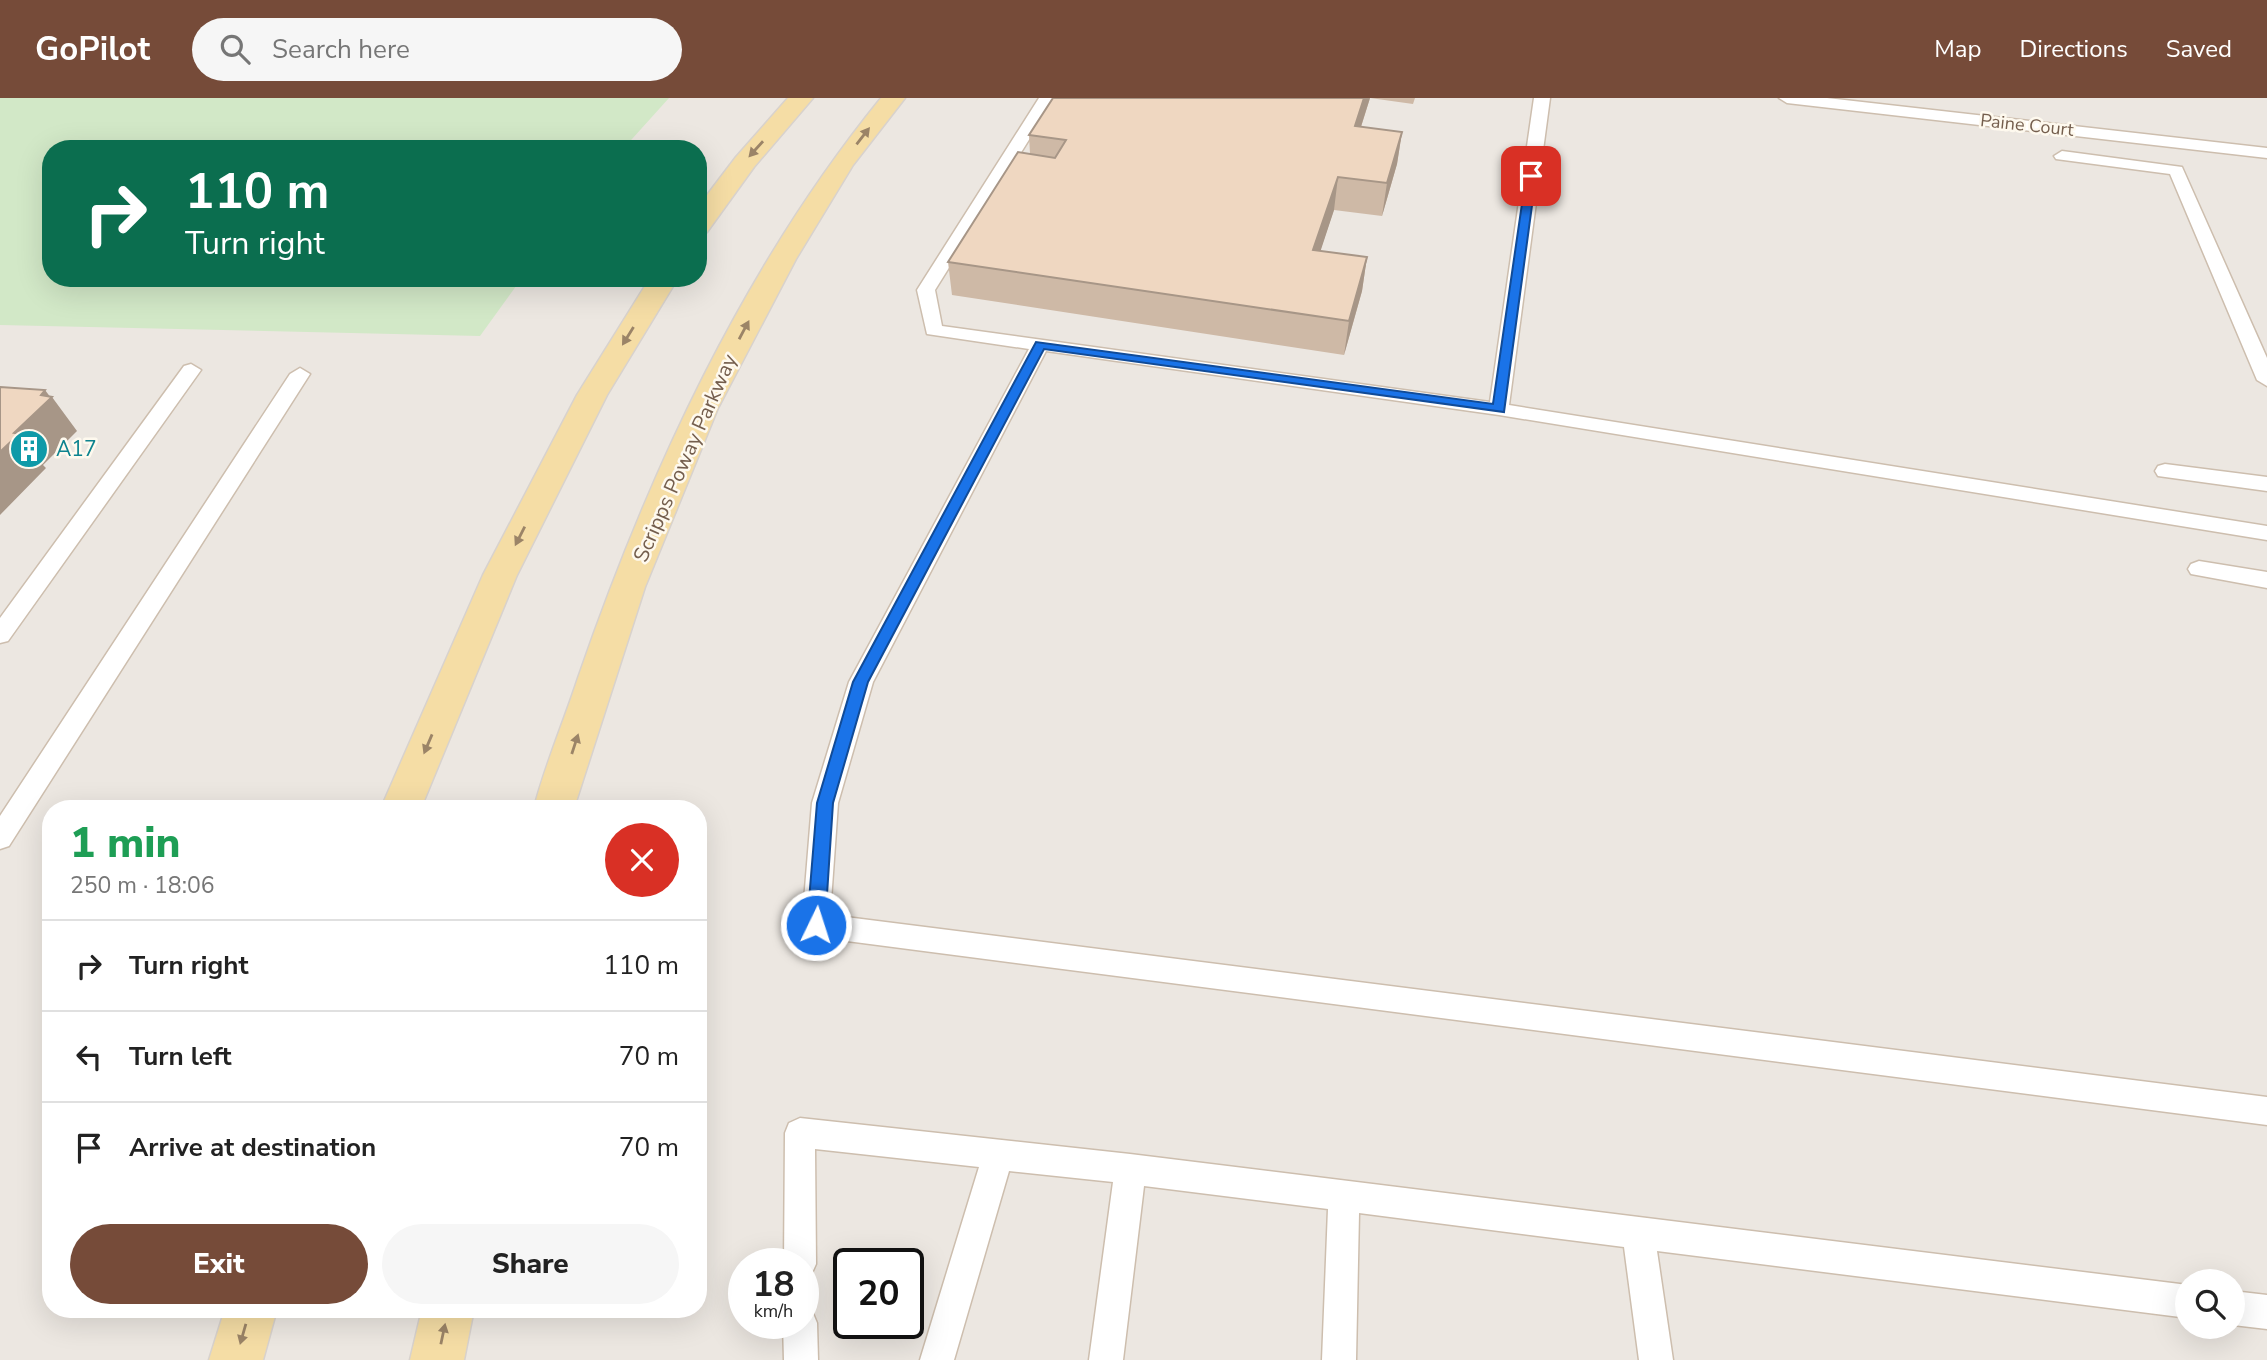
<!DOCTYPE html>
<meta charset="utf-8">
<style>
body{margin:0;font-family:"Nunito Sans",sans-serif;background:#f6f6f6;color:#222;height:100vh;display:flex;flex-direction:column;font-size:26px;white-space:nowrap}
*{box-sizing:border-box;margin:0}
p{font-size:23px;color:#767676}
.icon{flex:none;width:38px;height:38px;fill:none;stroke:currentColor;stroke-width:2;stroke-linecap:round;stroke-linejoin:round}
.map{position:relative;flex:1;overflow:hidden}
.side{position:absolute;left:42px;top:702px;width:665px;height:518px;display:flex;flex-direction:column;background:#fff;border-radius:28px;box-shadow:0 7px 28px #0002}
.side>*{flex:none}
.guide{position:absolute;left:42px;top:42px;width:665px;height:147px;border-radius:28px;box-shadow:0 7px 28px #0002;background:#0b6e4f;color:#fff;overflow:hidden}
.fabs{position:absolute;left:2175px;top:1171px;display:grid;gap:14px}
.fabs a{display:grid;place-items:center;width:70px;height:70px;border-radius:50%;background:#fff;box-shadow:0 7px 28px #0002;font-size:35px}
.speed{position:absolute;left:728px;top:1150px;display:flex;gap:14px;font-size:35px;font-weight:700;text-align:center}
.speed>*{display:grid;place-content:center;width:91px;height:91px;border-radius:50%;background:#fff;box-shadow:0 7px 28px #0002;line-height:1}
.speed small{font-size:18px;font-weight:400}
.speed .limit{border:4px solid #111;border-radius:10px;background:#fff;color:#111}
.pin{position:absolute;display:grid;place-items:center;width:60px;height:60px;color:#fff;margin:-30px;border-radius:14px;box-shadow:0 4px 10px #0006}
.me{position:absolute;width:77px;margin:-38px;rotate:4deg;stroke-linejoin:round;filter:drop-shadow(0 0 5px #0008)}
.turn{display:flex;align-items:center;gap:24px;height:147px;padding:0 28px;font-size:32px}
.turn .icon{width:91px;height:91px;stroke-width:2.5}
.turn b{display:block;font-size:49px;line-height:60px}
.round{display:grid;place-items:center;flex:none;width:74px;height:74px;border-radius:37px;background:#f6f6f6}
.summary{display:flex;align-items:center;justify-content:space-between;height:119px;padding:0 28px}
h1{font-size:42px;font-weight:800;line-height:52px;color:#1e9e55}
.primary-button{display:flex;gap:14px;margin-top:auto;padding:14px 28px}
.primary-button a{flex:1;height:80px;border-radius:42px;background:#764b39;color:#fff;font-size:28px;font-weight:800;line-height:80px;text-align:center}
.primary-button a+a{background:#f6f6f6;color:#222}
ul{padding:0;list-style:none}
li{display:flex;align-items:center;gap:21px;height:91px;padding:0 28px;border-top:2px solid #e0e0e0}
li div{flex:1}
li b{display:block;font-size:26px}
li em{font-style:normal}
header{display:flex;align-items:center;gap:42px;box-sizing:border-box;height:98px;padding:0 35px;background:#764b39;color:#fff}
header strong{font-size:33px}
nav{display:flex;gap:38px;margin-inline-start:auto;font-size:24px}
.search{width:490px;height:63px;background:#f6f6f6;display:flex;align-items:center;gap:18px;box-sizing:border-box;padding:0 24px;border-radius:38px;color:#767676;font-size:26px}
.map>svg:first-child{display:block}
.industrial{fill:#ece7e1;fill-rule:evenodd}
.green{fill:#d2e8c7}
.lines{fill:none;stroke-linecap:round;stroke-linejoin:round}
.lane-casing{stroke:#cdbeae;stroke-width:3}
.primary-casing{stroke:#d8d2cd;stroke-width:3}
.lane{fill:#fff;fill-rule:evenodd}
.primary{fill:#f5dda5;fill-rule:evenodd}
.wall{fill:#ceb9a6}
.shaded-wall{fill:#a79687}
.building{fill:#efd7c1;stroke:#a79687;stroke-width:2}
.oneway{fill:#9b8467}
.route{fill:#1a73e8;stroke:#114b97;stroke-width:2}
.labels{text-anchor:middle;stroke-width:5;stroke-linejoin:round;paint-order:stroke}
.far-street-label{font-size:18px;fill:#745e4d;stroke:#fef9ee}
.culture-label{font-size:21px;fill:#0d838f;stroke:#fef9ee;text-anchor:start}
.street-label{font-size:21px;fill:#745e4d;stroke:#fef9ee}
</style>
<header>
<strong>GoPilot</strong>
<div class="search"><svg class="icon" aria-label="search" viewBox="0 0 24 24"><circle cx="10" cy="10" r="6"/><path d="M15 15l6 6"/></svg>Search here</div>
<nav><a>Map</a><a>Directions</a><a>Saved</a></nav>
</header>
<div class="map">
<svg width="2267" height="1262" viewBox="0 0 2267 1262">
<rect width="100%" height="100%" fill="#fbf5e8"/>
<path class="industrial" d="M0,0H2267V1262H0ZM51,51H698V180H51ZM51,710H698V1211H51ZM744,1166H803V1225H744ZM849,1166H908V1225H849ZM2188,1183H2233V1228H2188Z"/>
<path class="green" d="M0,0H669L623,51H51V180H522L480,238L0,227Z"/>
<g class="lines">
<defs>
<path id="lane" d="M1039,0H1055L935,192L942,228L1490,304L1534,0H1550L1509,307L2267,428V442L1499,317L1046,253L873,584L838,705L830,817L2267,999V1027L816,839L806,835L802,827L812,705L849,584L1029,251L927,236L917,192Z
M1779,0H1827L2267,50V60L1787,5Z
M2062,53L2182,69L2267,260V288L2257,282L2170,76L2056,61L2054,58Z
M191,266L201,272L8,543L0,545V520L184,268Z
M300,270L310,276L9,748L0,751V718L290,276Z
M2165,366L2267,379V393L2158,378L2155,373L2158,368Z
M2199,463L2267,474V490L2191,476L2188,471L2191,466Z
M800,1020L1130,1056L2188,1187V1220L1657,1153L1673,1262H1639L1624,1149L1359,1115L1356,1262H1322L1328,1111L1144,1088L1123,1262H1089L1113,1084L1009,1073L954,1262H920L979,1069L815,1051L816,1166L811,1177L803,1181V1166H784L785,1035L789,1025Z
M2233,1193L2267,1197V1231L2233,1227Z
M803,1210L812,1213L817,1225L818,1262H784L783,1225H803Z"/>
<path id="primary" d="M788,0H813L754,69L707,134L698,136V109L736,59Z
M881,0H905L853,67L796,161L718,310L645,489L574,710H534C545,667 564,623 578,580C649,374 743,170 881,0Z
M650,180H678L607,297L517,477L421,710H381L483,477L577,297Z
M225,1211H277L263,1262H209Z
M422,1211H474L464,1262H410Z"/>
</defs>
<use href="#lane" class="lane-casing"/>
<use href="#primary" class="primary-casing"/>
<use href="#lane" class="lane"/>
<use href="#primary" class="primary"/>
</g>
<path class="wall" d="M1053,0H1415L1413,6L1370,0L1361,29L1402,34L1397,66L1382,118L1334,112L1320,153L1367,159L1362,193L1344,257L952,197L948,164L1030,56L1029,37Z"/>
<path class="shaded-wall" d="M1364,0H1370L1351,60L1355,28Z
M1402,34L1397,66L1382,118L1387,85Z
M1338,79L1334,112L1310,185L1313,152Z
M1367,159L1362,193L1344,257L1349,223Z
M45,292L51,300L52,299L77,333L43,367L46,370L0,417V354Z"/>
<path class="building" d="M1053,0H1364L1355,28L1402,34L1387,85L1338,79L1313,152L1367,159L1349,223L948,164L1018,54L1055,60L1066,42L1029,37Z
M0,289L45,292L41,297L52,299L14,335L19,336L0,354Z"/>
<defs><path id="oneway-solid" d="M-6-.8H1V-3.2L6.5 0L1 3.2V.8H-6Z" transform="scale(1.75)"/></defs>
<g class="oneway">
<use href="#oneway-solid" transform="translate(863 38) rotate(-52)"/>
<use href="#oneway-solid" transform="translate(756 51) rotate(132)"/>
<use href="#oneway-solid" transform="translate(744 232) rotate(-62)"/>
<use href="#oneway-solid" transform="translate(628 238) rotate(122)"/>
<use href="#oneway-solid" transform="translate(520 438) rotate(117)"/>
<use href="#oneway-solid" transform="translate(428 646) rotate(113)"/>
<use href="#oneway-solid" transform="translate(575 646) rotate(-72)"/>
<use href="#oneway-solid" transform="translate(243 1236) rotate(106)"/>
<use href="#oneway-solid" transform="translate(443 1236) rotate(-78)"/>
</g>
<path class="route" d="M1531,75L1536,78L1504,314L1044,251L868,584L833,705L825,827L822,833L816,835L810,833L807,827L817,705L853,584L1036,244L1493,306L1526,78Z"/>
<defs>
<symbol id="building-disc" viewBox="-11 -11 22 22"><circle r="9.5" fill="#0f9aa8" stroke="#fef9ee"/><path d="M-4-6H4V6H1V3H-1V6H-4ZM-2.5-4.3h1.7v1.8h-1.7ZM.8-4.3h1.7v1.8H.8ZM-2.5-1h1.7V.8h-1.7ZM.8-1h1.7V.8H.8Z" fill="#fff"/></symbol>
</defs>
<g fill-rule="evenodd">
<use href="#building-disc" x="7" y="329" width="44" height="44"/>
</g>
<g class="labels">
<g class="far-street-label">
<text transform="translate(2027 27) rotate(6)" y="6">Paine Court</text>
</g>
<g class="culture-label">
<text x="56" y="358">A17</text>
</g>
<g class="street-label">
<text transform="translate(685 360) rotate(-66)" y="7">Scripps Poway Parkway</text>
</g>
</g>
</svg>
<div class="fabs">
<a><svg class="icon" aria-label="search" viewBox="0 0 24 24"><circle cx="10" cy="10" r="6"/><path d="M15 15l6 6"/></svg></a>
</div>
<div class="speed"><div>18<small>km/h</small></div><div class="limit">20</div></div>
<div class="pin" style="left:1531px;top:78px;background:#d93025"><svg class="icon" aria-label="arrive" viewBox="0 0 24 24"><path d="M6 21V4h12l-3 4 3 4H6"/></svg></div>
<svg class="me" style="left:816px;top:827px" viewBox="-20 -20 40 40"><circle r="17" fill="#1a73e8" stroke="#fff" stroke-width="3"/><path d="M0-11L8 9 0 5-8 9z" fill="#fff"/></svg>
<div class="guide">
<div class="turn"><svg class="icon" aria-label="right" viewBox="0 0 24 24"><path d="M7 20v-9h11M14 6l5 5-5 5"/></svg><div><b>110 m</b>Turn right</div></div>
</div>
<section class="side">
<div class="summary"><div><h1>1 min</h1><p>250 m · 18:06</p></div><a class="round" style="background:#d93025;color:#fff"><svg class="icon" aria-label="close" viewBox="0 0 24 24"><path d="M6 6l12 12M18 6L6 18"/></svg></a></div>
<ul>
<li><svg class="icon" aria-label="right" viewBox="0 0 24 24"><path d="M7 20v-9h11M14 6l5 5-5 5"/></svg><div><b>Turn right</b></div><em>110 m</em></li>
<li><svg class="icon" aria-label="left" viewBox="0 0 24 24"><path d="M17 20v-9H6M10 6l-5 5 5 5"/></svg><div><b>Turn left</b></div><em>70 m</em></li>
<li><svg class="icon" aria-label="arrive" viewBox="0 0 24 24"><path d="M6 21V4h12l-3 4 3 4H6"/></svg><div><b>Arrive at destination</b></div><em>70 m</em></li>
</ul>
<div class="primary-button"><a>Exit</a><a>Share</a></div>
</section>
</div>
